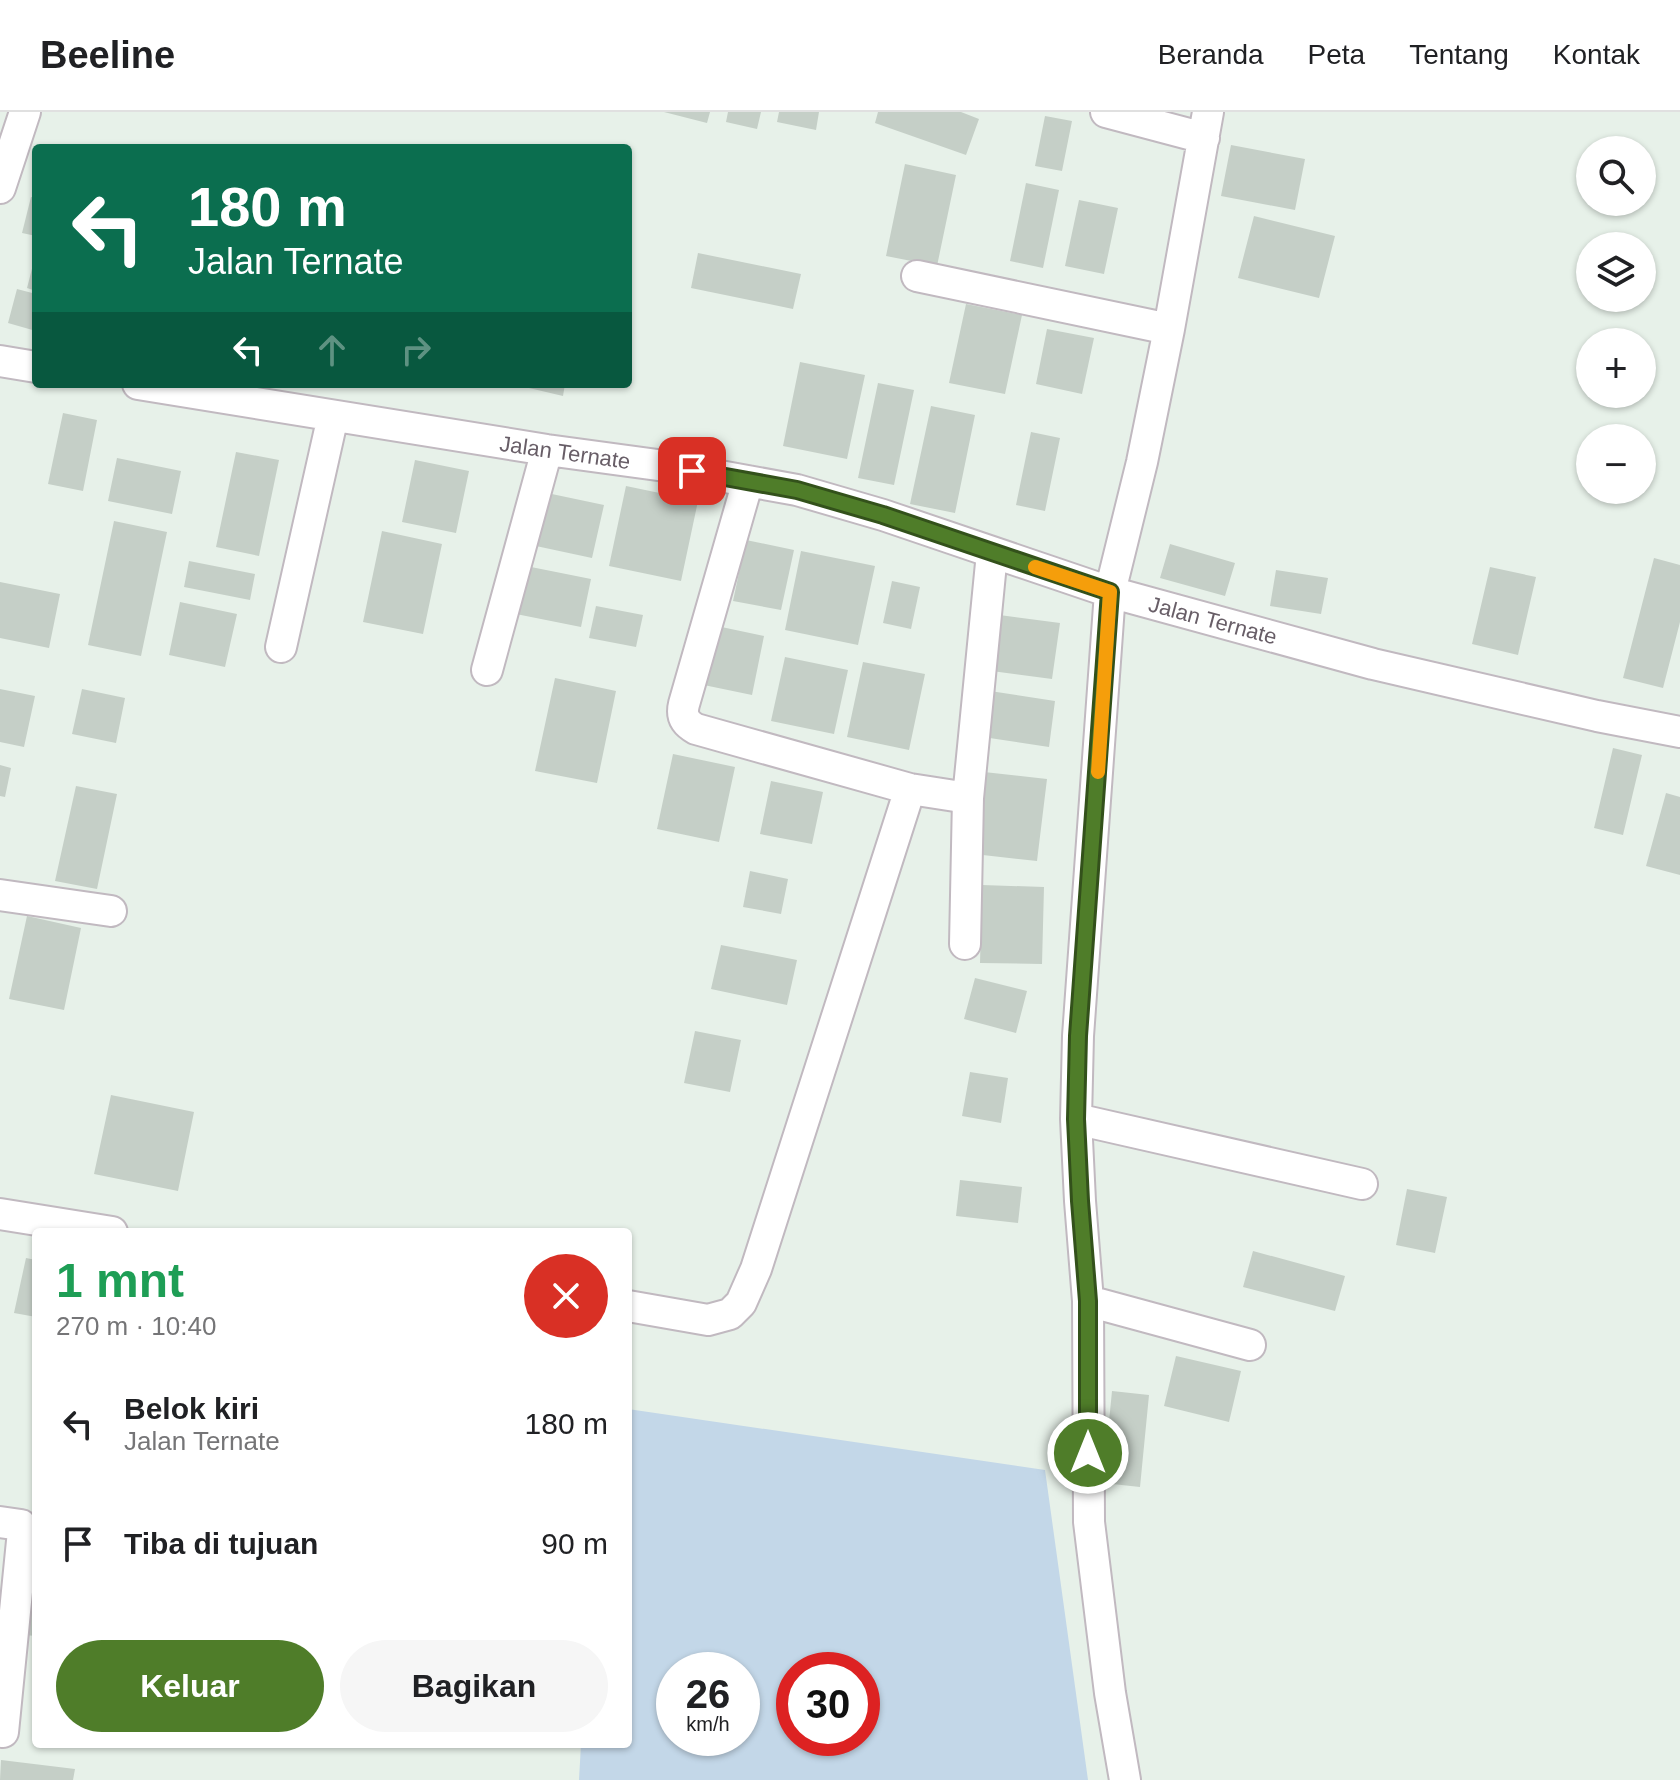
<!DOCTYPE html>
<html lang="id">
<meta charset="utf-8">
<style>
body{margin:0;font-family:Arial,sans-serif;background:#f6f6f6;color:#202124;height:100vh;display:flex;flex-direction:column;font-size:30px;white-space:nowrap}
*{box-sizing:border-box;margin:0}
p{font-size:26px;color:#757577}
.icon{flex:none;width:44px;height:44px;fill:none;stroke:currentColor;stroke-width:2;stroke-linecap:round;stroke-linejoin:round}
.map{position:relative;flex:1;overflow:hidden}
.side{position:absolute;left:32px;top:1116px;width:600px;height:520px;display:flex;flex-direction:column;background:#fff;border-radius:8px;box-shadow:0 2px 6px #0004}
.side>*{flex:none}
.hud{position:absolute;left:32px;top:32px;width:600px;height:244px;border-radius:8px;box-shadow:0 2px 6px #0004;background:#0b6e4f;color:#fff;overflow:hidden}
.controls{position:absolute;left:1576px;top:24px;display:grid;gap:16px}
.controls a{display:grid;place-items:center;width:80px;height:80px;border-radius:50%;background:#fff;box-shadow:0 2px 6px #0004;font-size:40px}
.speed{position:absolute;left:656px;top:1540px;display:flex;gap:16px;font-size:40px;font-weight:700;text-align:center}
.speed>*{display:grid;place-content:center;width:104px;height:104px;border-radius:50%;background:#fff;box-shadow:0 2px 6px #0004;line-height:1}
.speed small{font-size:20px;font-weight:400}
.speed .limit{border:12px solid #d22;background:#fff;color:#111}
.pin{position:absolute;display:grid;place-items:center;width:68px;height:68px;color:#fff;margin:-34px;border-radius:16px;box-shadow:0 4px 12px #0006}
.me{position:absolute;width:88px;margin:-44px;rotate:0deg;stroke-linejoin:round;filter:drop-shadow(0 0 6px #0008)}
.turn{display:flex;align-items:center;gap:28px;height:168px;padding:0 24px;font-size:36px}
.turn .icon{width:104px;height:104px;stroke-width:2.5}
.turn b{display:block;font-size:56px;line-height:68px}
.lanes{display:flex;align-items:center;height:76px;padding:0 24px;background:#0003;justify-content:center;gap:40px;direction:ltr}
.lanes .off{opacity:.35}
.round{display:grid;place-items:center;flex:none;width:84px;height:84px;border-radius:42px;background:#f6f6f6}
.summary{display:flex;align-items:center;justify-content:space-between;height:136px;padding:0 24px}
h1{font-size:48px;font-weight:700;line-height:60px;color:#1e9e55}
.action{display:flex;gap:16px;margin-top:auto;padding:16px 24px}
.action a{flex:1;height:92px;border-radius:48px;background:#4f7d29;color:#fff;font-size:32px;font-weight:700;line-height:92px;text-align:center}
.action a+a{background:#f6f6f6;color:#202124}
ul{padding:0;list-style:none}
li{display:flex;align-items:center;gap:24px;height:120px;padding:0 24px}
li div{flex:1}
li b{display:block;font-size:30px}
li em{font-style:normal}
header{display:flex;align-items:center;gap:48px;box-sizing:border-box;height:112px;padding:0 40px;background:#fff;border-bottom:2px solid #e0e0e0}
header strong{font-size:38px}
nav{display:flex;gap:44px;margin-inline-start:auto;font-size:28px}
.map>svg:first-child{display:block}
.green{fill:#c3d7e8;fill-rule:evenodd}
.building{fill:#c5cfc7}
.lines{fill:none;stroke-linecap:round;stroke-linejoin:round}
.street-casing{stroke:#c1b9c0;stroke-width:34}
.street{stroke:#fff;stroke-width:30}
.route-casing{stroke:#33511b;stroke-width:20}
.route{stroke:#4f7d29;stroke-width:14}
.slow{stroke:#f59e0b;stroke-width:14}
.labels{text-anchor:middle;stroke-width:8;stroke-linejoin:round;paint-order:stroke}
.street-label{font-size:22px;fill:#685e67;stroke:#fff}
</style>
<header>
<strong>Beeline</strong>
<nav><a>Beranda</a><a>Peta</a><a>Tentang</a><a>Kontak</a></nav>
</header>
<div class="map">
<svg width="1680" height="1668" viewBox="0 0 1680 1668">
<rect width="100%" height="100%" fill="#e7f1e9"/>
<path class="green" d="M628,1297L1045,1358L1088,1668H579L581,1632H628ZM742,1558V1626H674V1558ZM862,1558V1626H794V1558Z"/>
<path class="building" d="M664,0H710L707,11Z
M728,0H761L757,17L726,10Z
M779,0H819L816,18L777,10Z
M878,0H961L979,7L966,43L875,11Z
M1045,4L1072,9L1062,59L1035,54Z
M1231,33L1305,47L1295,98L1221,84Z
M905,52L956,63L937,154L886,144Z
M1026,71L1059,78L1043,156L1010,149Z
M31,85L36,86V124L22,121Z
M1079,88L1118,96L1104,162L1065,154Z
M1254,104L1335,124L1319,186L1238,166Z
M698,141L801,162L793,197L691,176Z
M35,145H36V179L27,176Z
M17,177L36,182V219L8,211Z
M966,192L1022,203L1005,282L949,271Z
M1047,217L1094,226L1082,282L1036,272Z
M800,250L865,263L847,347L783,334Z
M878,271L914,278L894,373L858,366Z
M512,272H565L563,284Z
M931,294L975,303L955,401L910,392Z
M63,301L97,308L83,379L48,372Z
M1031,320L1060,326L1045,399L1016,393Z
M236,340L279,348L259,444L216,435Z
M117,346L181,359L172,402L108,389Z
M415,348L469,359L456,421L402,410Z
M626,374L698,389L681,469L609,454Z
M547,381L604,393L592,446L536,434Z
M114,409L167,420L141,544L88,533Z
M382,419L442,432L423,522L363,510Z
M746,428L794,438L781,498L733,489Z
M1170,432L1235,451L1225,484L1160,466Z
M801,439L875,454L858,533L785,518Z
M1654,446L1680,453V510L1663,576L1623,566Z
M189,449L255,462L250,488L184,475Z
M526,454L591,467L581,515L516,502Z
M1490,455L1536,465L1518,543L1472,532Z
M1276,458L1328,466L1321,502L1270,494Z
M892,469L920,475L911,517L883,511Z
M0,470L60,482L49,536L0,526Z
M180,490L237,502L225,555L169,543Z
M596,494L643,503L636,535L589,526Z
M992,502L1060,511L1052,567L984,558Z
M712,513L764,524L752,583L699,572Z
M785,545L848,558L834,622L771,609Z
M863,550L925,562L909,638L847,625Z
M555,566L616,579L597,671L535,659Z
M0,577L35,584L24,635L0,630Z
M82,577L125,586L116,631L72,622Z
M990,579L1055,589L1049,635L983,625Z
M1613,636L1642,643L1623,723L1594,716Z
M673,642L735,655L719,730L657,717Z
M0,653L11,656L5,685L0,684Z
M984,660L1047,667L1037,749L974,742Z
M771,669L823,680L812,732L760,722Z
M76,674L117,682L97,777L55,769Z
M1666,681L1680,685V763L1646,754Z
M750,759L788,767L781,802L743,795Z
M982,773L1044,775L1042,852L980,851Z
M27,804L81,816L64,898L9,887Z
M721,833L797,848L787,893L711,877Z
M975,866L1027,879L1016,921L964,907Z
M695,919L741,928L730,980L684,971Z
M970,960L1008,966L1001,1011L962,1004Z
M111,983L194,1000L178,1079L94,1062Z
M960,1068L1022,1075L1018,1111L956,1104Z
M1407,1077L1447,1085L1435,1141L1396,1133Z
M1253,1139L1345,1164L1335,1199L1243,1175Z
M26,1146L36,1148V1205L14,1201Z
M1176,1244L1241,1259L1229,1310L1164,1294Z
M1112,1279L1149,1283L1140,1375L1103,1371Z
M36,1439V1524L24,1523Z
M1,1648L75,1657L73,1668H0Z"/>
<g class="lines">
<defs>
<path id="street" d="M1106,0L1204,26
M0,76L25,0
M917,164L1169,217
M0,249L36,255
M138,272L547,338L665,354L797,378L883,403L1110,480L1373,552L1597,604L1680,620
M748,369L684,592C681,604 685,611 696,617L910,677L968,686
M281,535L333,304
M487,558L547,338
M0,783L111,799
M965,832L968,686L992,441
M1076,1007L1362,1072
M0,1102L112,1120
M1088,1189L1250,1233
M628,1194L708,1208L730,1202L741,1191L756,1157L910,677
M0,1410L21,1413L23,1419L3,1620
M1125,1668L1110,1581L1089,1410L1088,1189L1080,1089L1076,1007L1078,924L1110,480L1142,350L1169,217L1208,0"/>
</defs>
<use href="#street" class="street-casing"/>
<use href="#street" class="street"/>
</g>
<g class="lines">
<defs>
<path id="route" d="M692,359L797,378L883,403L1110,480L1078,924L1076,1007L1080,1089L1088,1189V1341"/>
</defs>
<use href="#route" class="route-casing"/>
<use href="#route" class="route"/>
<path class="slow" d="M1035,455L1110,480L1098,660"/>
</g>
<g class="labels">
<g class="street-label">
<text transform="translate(565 340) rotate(8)" y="8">Jalan Ternate</text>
<text transform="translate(1213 508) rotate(15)" y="8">Jalan Ternate</text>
</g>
</g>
</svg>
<div class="controls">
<a><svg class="icon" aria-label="search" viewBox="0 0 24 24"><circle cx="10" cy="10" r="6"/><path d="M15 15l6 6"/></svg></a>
<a><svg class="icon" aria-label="layers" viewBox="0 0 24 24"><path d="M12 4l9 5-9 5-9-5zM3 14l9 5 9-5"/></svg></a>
<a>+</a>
<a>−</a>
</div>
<div class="speed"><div>26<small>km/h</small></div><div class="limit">30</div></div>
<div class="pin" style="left:692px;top:359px;background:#d93025"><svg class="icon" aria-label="arrive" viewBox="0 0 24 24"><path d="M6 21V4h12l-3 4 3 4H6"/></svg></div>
<svg class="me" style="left:1088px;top:1341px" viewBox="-20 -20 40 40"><circle r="17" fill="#4f7d29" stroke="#fff" stroke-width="3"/><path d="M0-11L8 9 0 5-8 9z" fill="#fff"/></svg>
<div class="hud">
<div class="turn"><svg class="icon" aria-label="left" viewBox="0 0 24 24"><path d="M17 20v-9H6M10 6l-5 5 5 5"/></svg><div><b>180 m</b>Jalan Ternate</div></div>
<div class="lanes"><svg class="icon" aria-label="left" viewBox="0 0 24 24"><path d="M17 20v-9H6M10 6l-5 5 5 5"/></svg><svg class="icon off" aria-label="ahead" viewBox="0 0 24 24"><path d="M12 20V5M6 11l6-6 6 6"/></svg><svg class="icon off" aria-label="right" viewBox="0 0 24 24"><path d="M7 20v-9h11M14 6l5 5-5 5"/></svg></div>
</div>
<section class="side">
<div class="summary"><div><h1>1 mnt</h1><p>270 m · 10:40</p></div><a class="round" style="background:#d93025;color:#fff"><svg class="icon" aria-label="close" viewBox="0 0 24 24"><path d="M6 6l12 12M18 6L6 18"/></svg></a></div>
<ul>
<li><svg class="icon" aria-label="left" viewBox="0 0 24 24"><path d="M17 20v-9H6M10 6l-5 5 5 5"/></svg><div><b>Belok kiri</b><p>Jalan Ternate</p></div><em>180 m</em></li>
<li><svg class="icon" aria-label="arrive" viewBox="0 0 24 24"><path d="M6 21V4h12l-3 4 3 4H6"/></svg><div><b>Tiba di tujuan</b></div><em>90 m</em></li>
</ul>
<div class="action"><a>Keluar</a><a>Bagikan</a></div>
</section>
</div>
